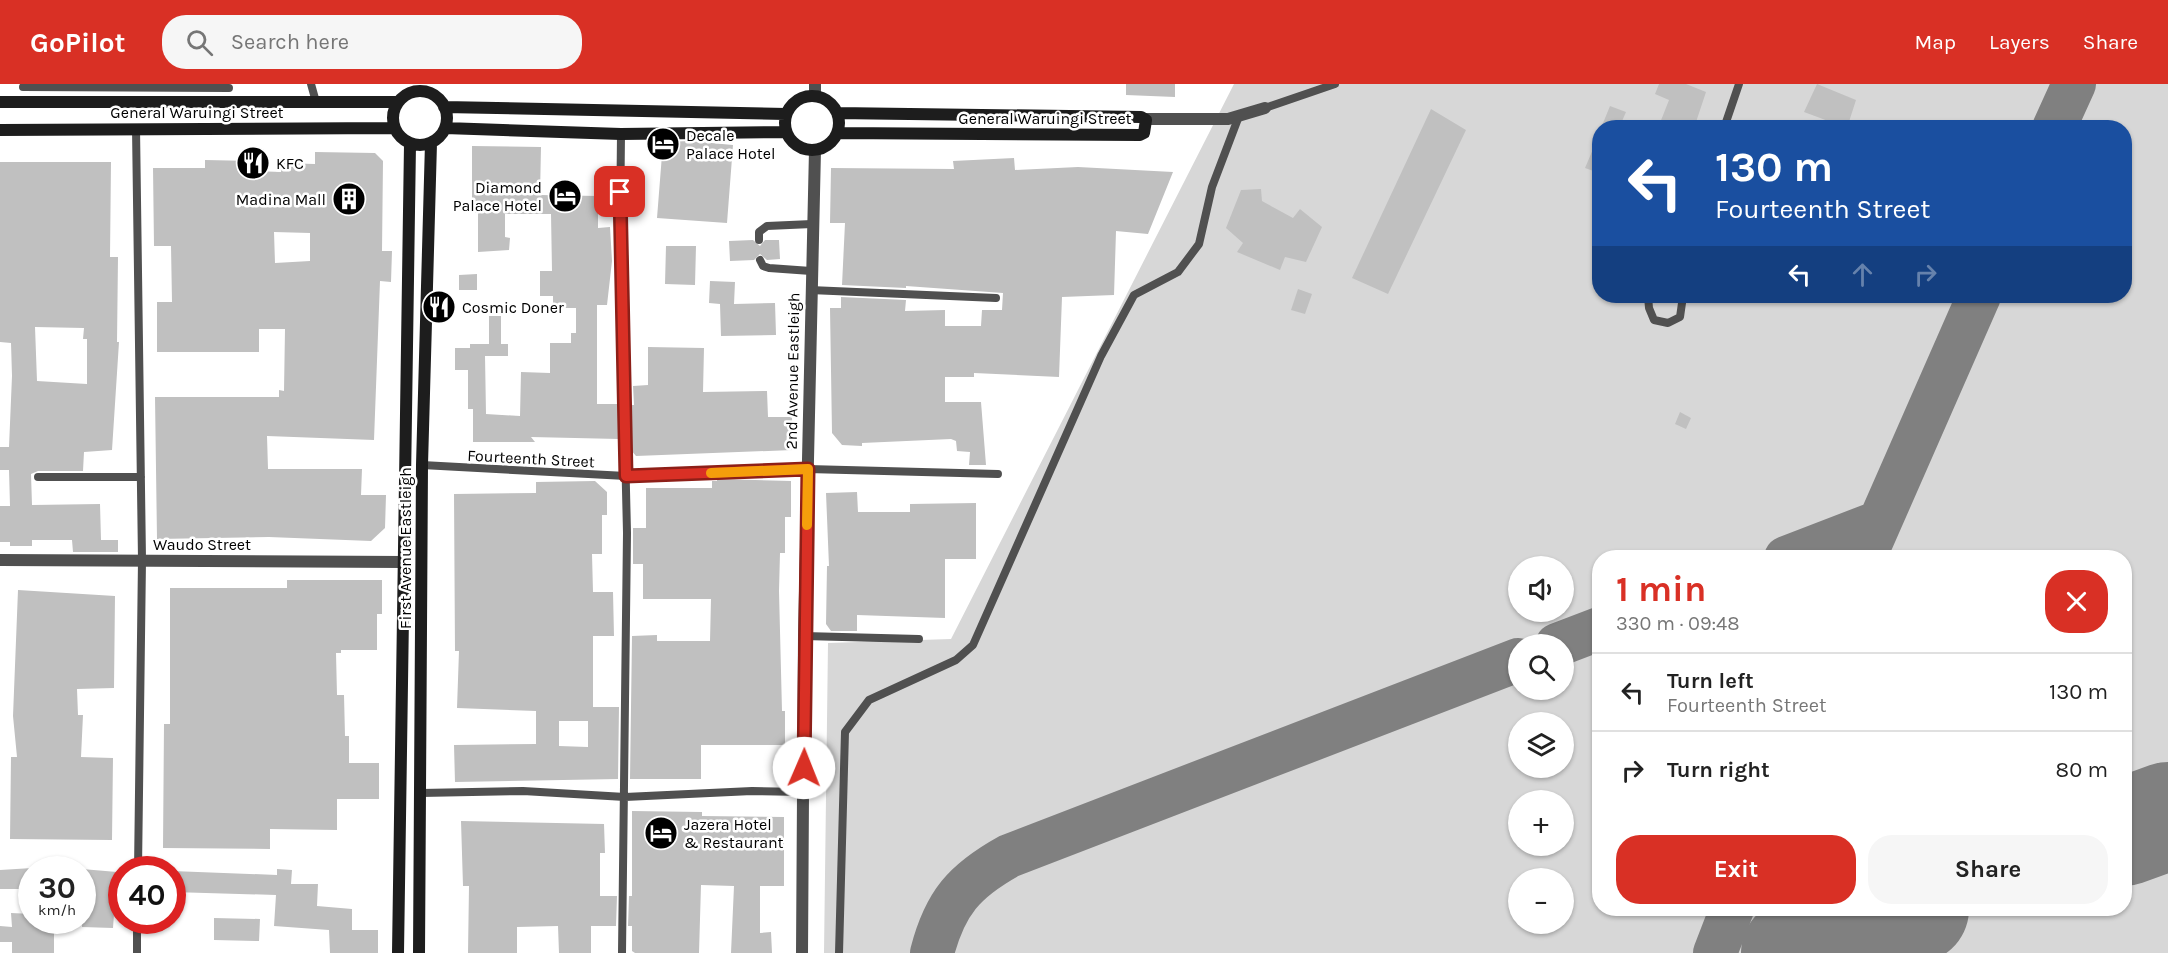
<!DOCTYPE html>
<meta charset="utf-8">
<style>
body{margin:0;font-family:Karla,sans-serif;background:#f6f6f6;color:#222;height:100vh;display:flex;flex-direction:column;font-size:22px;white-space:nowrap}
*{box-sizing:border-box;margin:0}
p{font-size:20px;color:#767676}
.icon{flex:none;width:33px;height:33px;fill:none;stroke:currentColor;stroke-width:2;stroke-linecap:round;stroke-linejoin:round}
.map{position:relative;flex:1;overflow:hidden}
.side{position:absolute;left:1592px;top:466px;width:540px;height:366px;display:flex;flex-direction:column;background:#fff;border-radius:24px;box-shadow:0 2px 4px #0004}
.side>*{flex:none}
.banner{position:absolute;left:1592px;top:36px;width:540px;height:183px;border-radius:24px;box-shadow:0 2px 4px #0004;background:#1a4fa0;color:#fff;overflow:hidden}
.controls{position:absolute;left:1508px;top:472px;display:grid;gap:12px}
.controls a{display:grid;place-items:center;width:66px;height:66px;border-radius:50%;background:#fff;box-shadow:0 2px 4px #0004;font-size:30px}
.speed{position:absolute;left:18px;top:772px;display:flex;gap:12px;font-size:30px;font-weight:700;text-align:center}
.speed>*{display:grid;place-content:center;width:78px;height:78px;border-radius:50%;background:#fff;box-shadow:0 2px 4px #0004;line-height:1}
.speed small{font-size:15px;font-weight:400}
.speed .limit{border:9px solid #d22;background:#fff;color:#111}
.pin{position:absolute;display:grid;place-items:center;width:51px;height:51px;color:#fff;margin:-26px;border-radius:12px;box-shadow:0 3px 9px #0006}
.me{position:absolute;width:66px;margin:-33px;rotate:1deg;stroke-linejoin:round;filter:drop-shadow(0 0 4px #0008)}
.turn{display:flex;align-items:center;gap:21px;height:126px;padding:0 24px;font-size:27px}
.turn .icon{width:78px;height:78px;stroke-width:2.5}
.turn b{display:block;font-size:42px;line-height:51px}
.lanes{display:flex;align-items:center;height:57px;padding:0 24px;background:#0003;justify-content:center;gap:30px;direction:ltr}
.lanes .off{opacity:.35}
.round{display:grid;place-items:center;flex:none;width:63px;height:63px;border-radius:24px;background:#f6f6f6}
.overview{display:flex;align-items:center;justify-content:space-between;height:102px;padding:0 24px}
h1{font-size:36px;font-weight:700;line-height:45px;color:#d93025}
.action{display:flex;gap:12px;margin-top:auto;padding:12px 24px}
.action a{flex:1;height:69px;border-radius:24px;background:#d93025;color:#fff;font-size:24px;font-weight:700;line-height:69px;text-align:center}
.action a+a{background:#f6f6f6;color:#222}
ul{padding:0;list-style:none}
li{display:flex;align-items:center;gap:18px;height:78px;padding:0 24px;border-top:2px solid #e0e0e0}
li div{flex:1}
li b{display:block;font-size:22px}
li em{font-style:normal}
header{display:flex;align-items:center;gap:36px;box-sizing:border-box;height:84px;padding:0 30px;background:#d93025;color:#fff}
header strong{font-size:28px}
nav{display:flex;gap:33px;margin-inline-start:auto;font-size:21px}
.search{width:420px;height:54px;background:#f6f6f6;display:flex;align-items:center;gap:15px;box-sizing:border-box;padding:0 21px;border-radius:24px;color:#767676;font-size:22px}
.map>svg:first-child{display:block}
.green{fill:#d7d7d7;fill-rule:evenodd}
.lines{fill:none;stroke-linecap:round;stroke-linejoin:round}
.taxiway{stroke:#808080;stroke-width:44}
.runway{stroke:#808080;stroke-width:108}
.building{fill:#c0c0c0;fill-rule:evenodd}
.service{stroke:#505050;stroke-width:8}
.minor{stroke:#505050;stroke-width:12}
.tertiary{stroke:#505050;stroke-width:12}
.secondary{stroke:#1d1d1d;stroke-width:12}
.route-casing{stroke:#8d1f18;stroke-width:15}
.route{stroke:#d93025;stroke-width:10}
.slow{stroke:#f59e0b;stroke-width:10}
.labels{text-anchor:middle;stroke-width:5;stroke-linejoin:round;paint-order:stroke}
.street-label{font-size:16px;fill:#000;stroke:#fff}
.poi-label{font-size:16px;fill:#000;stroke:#fff;text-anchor:start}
</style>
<header>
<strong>GoPilot</strong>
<div class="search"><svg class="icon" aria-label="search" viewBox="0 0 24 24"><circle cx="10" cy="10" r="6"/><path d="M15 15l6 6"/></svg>Search here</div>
<nav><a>Map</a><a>Layers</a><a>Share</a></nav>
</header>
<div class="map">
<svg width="2168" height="869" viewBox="0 0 2168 869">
<rect width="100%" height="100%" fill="#fff"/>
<path class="green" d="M1234,0H2168V869H824L828,559L951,555ZM1599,44H2124V212H1599ZM1599,474H2124V825H1599ZM1518,483H1563V528H1518ZM1518,561H1563V606H1518ZM1518,639H1563V684H1518ZM1518,717H1563V762H1518ZM1518,795H1563V840H1518Z"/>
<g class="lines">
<path class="taxiway" d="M2054,44L2074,0
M1786,474L1877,439
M1864,474L1979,212
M1557,561L1599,545
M932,869C945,819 964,797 1009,772L1518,576
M1715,869L1732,825"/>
<path class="runway" d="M2124,748L2168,732
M1795,869L1915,825"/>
</g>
<path class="building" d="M1126,0H1175V13L1126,11Z
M1659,0H1686L1706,8L1694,44H1658L1669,16L1655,10Z
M1817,0L1856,16L1847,44L1804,28Z
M1610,22L1626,28L1619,44H1601Z
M1431,25L1466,46L1388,210L1352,194Z
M1599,51V89L1585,84Z
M690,57L733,61L727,139L657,134L663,58Z
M472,62L541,63L540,111L598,112V144L610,143L612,177L607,221H597V320H618L619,355L531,353L535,358H473V325H468V286H455V264H470V260H489V232H501V260H508V272H485L486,330L520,332L521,288L550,289V259H571V249H576V224H553V212H540V187H552L551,130H505V153L510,154L509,166L478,168V129H472Z
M315,68L375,69L383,77L382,167H392L391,198L380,197L374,356L267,352L268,385H362L361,411H386L385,444L371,457L269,453L157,455L155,313H279V306L284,307L285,245H259V268H157V218H172L171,162H154L153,84H205V76L253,77V87L281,88L282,79L315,80ZM274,148L310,149V177L275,179Z
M1014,74L1015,86L1078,83L1173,88L1148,150L1116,147L1114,211L1062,213L1059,293L974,289V293H945V318H981L986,381H969L970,368L957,367L956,357L951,355L862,359V362L842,361L832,349L830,224H841V213L906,216L905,227L945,226V242H981L982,226H1002L1003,209L906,202V204L842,201L845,139H830L831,84L954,85L953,77Z
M0,78H111L110,173H118L117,258H119L112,366L84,368L83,387H38L31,390L32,421L100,420L101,456H118V468H73L72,456H32V462H10V458H0V422H10L9,386H0V363H9L12,292L11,259L0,258ZM35,243L84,244L83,255H87V300L37,297Z
M1261,105L1262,117L1293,134L1300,125L1322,143L1306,178L1285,173L1280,186L1237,168L1243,159L1226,144L1241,106Z
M753,156L760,162L765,156H779L780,175L767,176L760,170L754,176L730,177L729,157Z
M666,162H696L695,201L665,200Z
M477,190V206H459V191Z
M710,197L735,198L734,220L775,219L776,251L721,252L720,220L709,219Z
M1298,205L1312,210L1305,230L1291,226Z
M648,263L704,264L703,308L767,307L768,333H792L793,366L636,372L631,366L630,321H634L633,302L648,301Z
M1680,328L1691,334L1686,345L1675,340Z
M717,395L791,397V433H785V469H780L779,507L782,627H785V661H701V695H630L632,552L657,551V557H710L711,515H643V480H633V444H646V404H712V397H717Z
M595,397L607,408V431H602V470H592L593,508H613L614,552H593V623H619L618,695L455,698L454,661L536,660V627L457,624L459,567H455L454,410L536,409V398ZM559,637H588V663L559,662Z
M857,408L858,428H910V420L976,419V475H945V534L857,531V547H831L826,540L827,482H829L826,409Z
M287,496H382V530H377V566H341V569H336L337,611H344L345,652H349V679H379V715H337V746L270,745V765L163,764L164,640H170V504H287Z
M18,506L115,512L114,604L77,605L78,631H83L81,673L113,674L112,756L10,755L11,673H17L13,632Z
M632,727L702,728V732L784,733V802H760V849L771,848L772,869H731L734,802L701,801L699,869H635L632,867V842H628L629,812H632Z
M461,737L604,740L605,769H600V812H617L616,842H591V869H559L558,842L517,843V869H468L469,802H463Z
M32,784V805H0V786Z
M82,785L117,788L113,844L82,843Z
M277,785L292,786L291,800H318L317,822L352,825V846H378V869H330L329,846L274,842L276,811L172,808V787L277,791Z
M11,829L32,830V837H54V869H12V858H0V842L12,843Z
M214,834L260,835L259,857L214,856Z"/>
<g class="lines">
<path class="service" d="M311,0L316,18
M23,3L229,4
M1265,24L1335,0
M136,44L142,476L138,786
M1724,44L1739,0
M621,50L620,147L627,449L622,869
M759,156V148L767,142L812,140
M760,176L763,182L769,184L811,187
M810,206L996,214
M1648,212L1649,224L1654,236L1668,239L1680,233L1683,212
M422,381L626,392L808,385L998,390
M38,393H141
M804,552L919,555
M421,709L523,707L625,713L752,707L804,708
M137,869V837
M839,869L845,648L869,616L956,576L973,561L1101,272L1134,211L1178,188L1199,160L1212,103L1239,32"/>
<path class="minor" d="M1145,35H1228L1265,24
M0,476L404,478"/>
<path class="tertiary" d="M815,12V0
M802,869L804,552L815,66"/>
<path class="secondary" d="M393 34a27 27 0 1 1 54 0a27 27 0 1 1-54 0Z
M785 39a27 27 0 1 1 54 0a27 27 0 1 1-54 0Z
M0,18H398
M444,23L786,30
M837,29L1141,33L1146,36L1144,49L1140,51L837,49
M445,44L621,50L786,48
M0,46L394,44
M398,869L410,60
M419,869L422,381L431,59"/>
</g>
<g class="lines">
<defs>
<path id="route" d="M620,108L626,392L808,385L804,684"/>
</defs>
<use href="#route" class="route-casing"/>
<use href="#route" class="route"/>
<path class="slow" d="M711,389L808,385L807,441"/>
</g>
<defs>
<symbol id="hotel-disc" viewBox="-11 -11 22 22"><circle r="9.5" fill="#000" stroke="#fff"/><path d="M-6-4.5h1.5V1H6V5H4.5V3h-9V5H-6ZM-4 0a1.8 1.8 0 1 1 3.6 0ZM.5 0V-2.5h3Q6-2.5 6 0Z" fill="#fff"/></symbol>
<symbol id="restaurant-disc" viewBox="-11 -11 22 22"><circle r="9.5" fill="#000" stroke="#fff"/><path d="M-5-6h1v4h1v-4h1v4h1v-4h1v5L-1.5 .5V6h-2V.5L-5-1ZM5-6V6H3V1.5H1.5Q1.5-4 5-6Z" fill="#fff"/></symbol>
<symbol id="building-disc" viewBox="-11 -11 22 22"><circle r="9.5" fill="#000" stroke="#fff"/><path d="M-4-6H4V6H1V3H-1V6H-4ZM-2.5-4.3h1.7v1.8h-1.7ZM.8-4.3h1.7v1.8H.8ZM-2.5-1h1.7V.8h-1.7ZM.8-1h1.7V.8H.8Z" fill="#fff"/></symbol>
</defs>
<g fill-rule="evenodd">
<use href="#hotel-disc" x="644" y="41" width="38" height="38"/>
<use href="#restaurant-disc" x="234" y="60" width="38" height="38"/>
<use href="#hotel-disc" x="546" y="93" width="38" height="38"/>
<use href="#building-disc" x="330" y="96" width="38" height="38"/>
<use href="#restaurant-disc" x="420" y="204" width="38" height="38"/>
<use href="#hotel-disc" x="642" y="730" width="38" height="38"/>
</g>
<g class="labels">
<g class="street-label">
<text x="197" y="34">General Waruingi Street</text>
<text x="1045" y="40">General Waruingi Street</text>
<text transform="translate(792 287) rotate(-89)" y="6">2nd Avenue Eastleigh</text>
<text transform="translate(531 374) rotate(3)" y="6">Fourteenth Street</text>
<text x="202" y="466">Waudo Street</text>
<text transform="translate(405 464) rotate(-90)" y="6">First Avenue Eastleigh</text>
</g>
<g class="poi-label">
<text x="686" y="57">Decale<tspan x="686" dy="18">Palace Hotel</tspan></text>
<text x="276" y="85">KFC</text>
<text x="542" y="109" text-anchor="end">Diamond<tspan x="542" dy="18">Palace Hotel</tspan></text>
<text x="326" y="121" text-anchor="end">Madina Mall</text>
<text x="462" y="229">Cosmic Doner</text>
<text x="684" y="746">Jazera Hotel<tspan x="684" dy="18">&amp; Restaurant</tspan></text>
</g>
</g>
</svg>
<div class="controls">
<a><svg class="icon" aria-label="sound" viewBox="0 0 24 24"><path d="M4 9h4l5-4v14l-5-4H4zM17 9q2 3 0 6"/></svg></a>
<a><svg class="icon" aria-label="search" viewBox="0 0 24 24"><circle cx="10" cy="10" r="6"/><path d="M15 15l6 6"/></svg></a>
<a><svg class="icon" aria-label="layers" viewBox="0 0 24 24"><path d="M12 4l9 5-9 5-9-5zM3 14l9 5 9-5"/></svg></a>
<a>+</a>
<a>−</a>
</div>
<div class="speed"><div>30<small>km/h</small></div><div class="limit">40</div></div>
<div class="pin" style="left:620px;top:108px;background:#d93025"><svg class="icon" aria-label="arrive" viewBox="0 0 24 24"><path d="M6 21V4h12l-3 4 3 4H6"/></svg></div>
<svg class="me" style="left:804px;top:684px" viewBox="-20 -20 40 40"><circle r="19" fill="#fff"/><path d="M0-13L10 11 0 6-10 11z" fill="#d93025"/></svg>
<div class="banner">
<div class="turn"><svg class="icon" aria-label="left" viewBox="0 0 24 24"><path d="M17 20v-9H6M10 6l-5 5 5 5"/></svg><div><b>130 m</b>Fourteenth Street</div></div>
<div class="lanes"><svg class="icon" aria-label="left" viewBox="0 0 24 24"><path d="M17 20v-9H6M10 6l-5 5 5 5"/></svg><svg class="icon off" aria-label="ahead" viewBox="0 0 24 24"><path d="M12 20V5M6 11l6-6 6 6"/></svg><svg class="icon off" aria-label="right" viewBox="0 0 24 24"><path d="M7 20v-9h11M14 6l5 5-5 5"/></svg></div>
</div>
<section class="side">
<div class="overview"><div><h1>1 min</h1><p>330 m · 09:48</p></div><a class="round" style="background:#d93025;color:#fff"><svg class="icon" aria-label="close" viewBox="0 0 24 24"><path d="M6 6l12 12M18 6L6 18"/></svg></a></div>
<ul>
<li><svg class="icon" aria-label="left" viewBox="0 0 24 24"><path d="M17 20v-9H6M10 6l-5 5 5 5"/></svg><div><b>Turn left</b><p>Fourteenth Street</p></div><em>130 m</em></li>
<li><svg class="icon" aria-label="right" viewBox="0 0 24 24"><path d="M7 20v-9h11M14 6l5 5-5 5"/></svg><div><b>Turn right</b></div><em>80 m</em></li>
</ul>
<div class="action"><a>Exit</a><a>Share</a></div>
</section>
</div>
